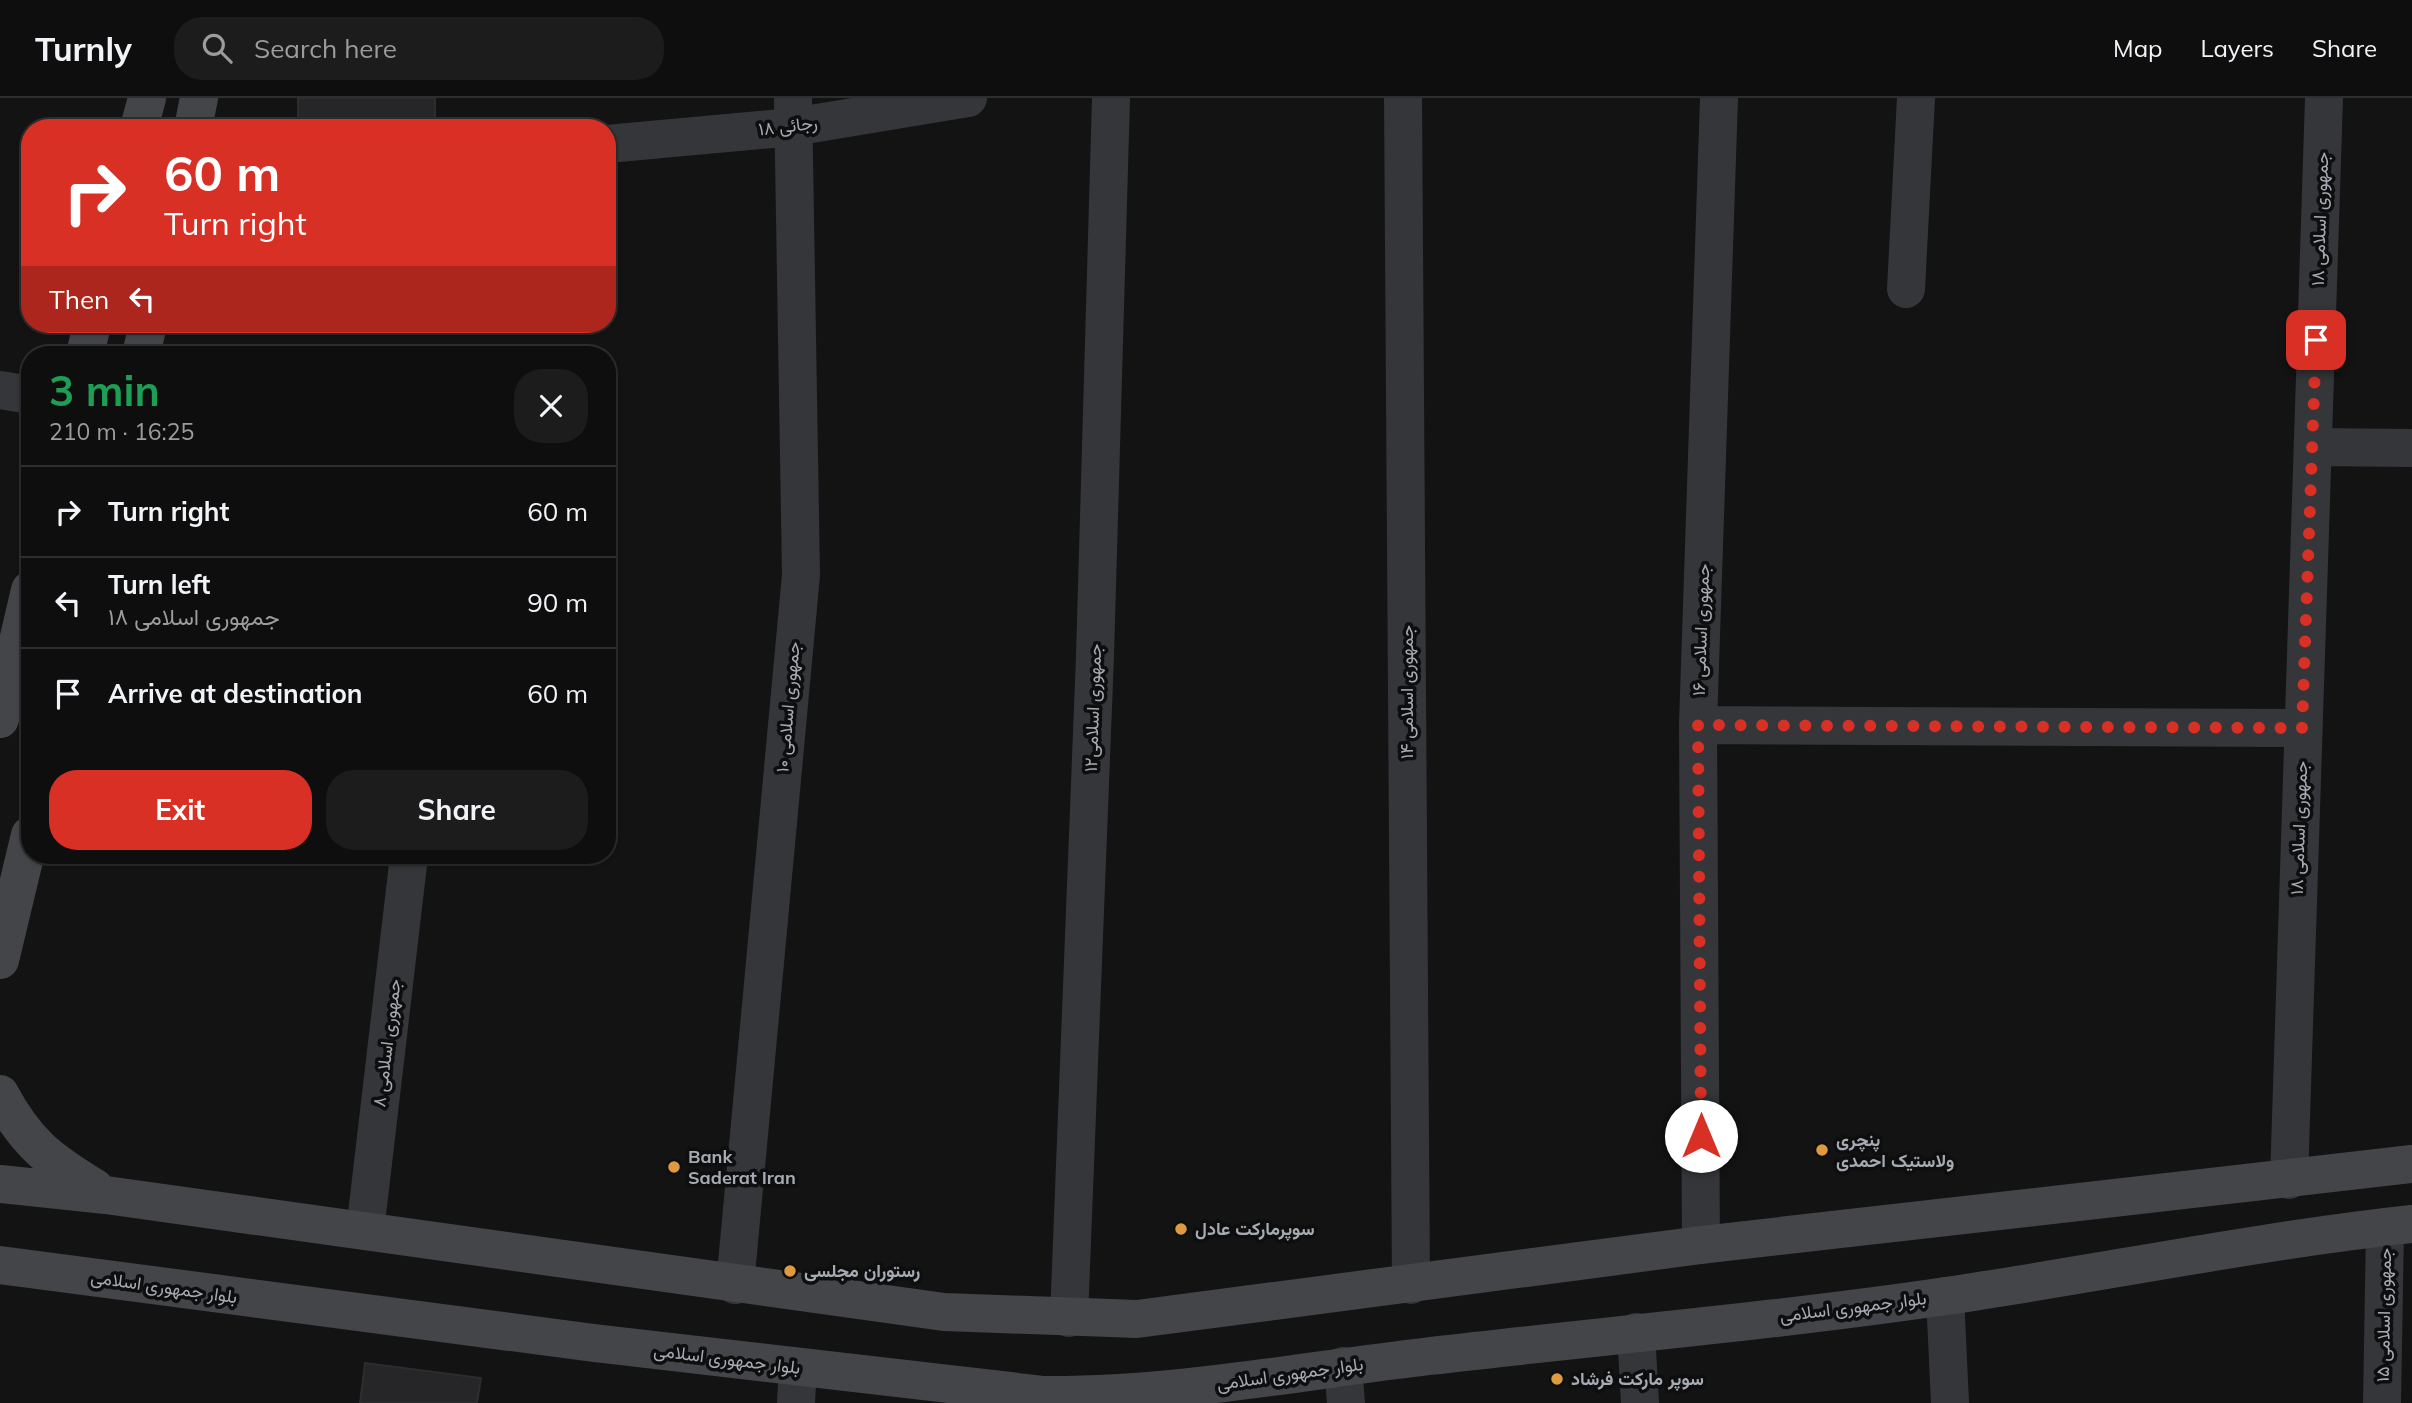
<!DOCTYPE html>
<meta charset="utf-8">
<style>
body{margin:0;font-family:Mulish,Vazirmatn,sans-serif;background:#1c1c1d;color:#f1f3f6;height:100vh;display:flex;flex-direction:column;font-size:26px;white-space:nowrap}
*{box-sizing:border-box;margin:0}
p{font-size:23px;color:#9b9c9e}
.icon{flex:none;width:38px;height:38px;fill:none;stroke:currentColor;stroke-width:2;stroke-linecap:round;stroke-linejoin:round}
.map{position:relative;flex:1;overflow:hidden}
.side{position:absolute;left:21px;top:248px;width:595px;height:518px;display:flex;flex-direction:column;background:#0e0e0f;border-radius:28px;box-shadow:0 2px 5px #0004,0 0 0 2px #2e2e2f}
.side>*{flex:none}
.top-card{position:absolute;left:21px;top:21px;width:595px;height:214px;border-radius:28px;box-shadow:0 2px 5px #0004,0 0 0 2px #2e2e2f;background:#d93025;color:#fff;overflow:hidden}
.pin{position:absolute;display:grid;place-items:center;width:60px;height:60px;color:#fff;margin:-30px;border-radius:14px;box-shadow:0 4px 10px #0006}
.me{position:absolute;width:77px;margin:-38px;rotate:0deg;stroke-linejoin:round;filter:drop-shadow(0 0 5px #0008)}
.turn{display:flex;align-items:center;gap:24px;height:147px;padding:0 28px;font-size:32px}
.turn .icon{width:91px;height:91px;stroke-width:2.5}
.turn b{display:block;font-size:49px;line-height:60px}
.then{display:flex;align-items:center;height:66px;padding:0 28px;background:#0003;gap:14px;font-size:26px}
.round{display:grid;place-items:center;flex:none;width:74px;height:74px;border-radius:28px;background:#1c1c1d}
.summary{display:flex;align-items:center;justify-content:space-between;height:119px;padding:0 28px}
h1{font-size:42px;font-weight:700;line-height:52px;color:#1e9e55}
.primary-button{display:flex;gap:14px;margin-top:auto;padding:14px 28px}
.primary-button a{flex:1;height:80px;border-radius:28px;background:#d93025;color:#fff;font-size:28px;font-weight:700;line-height:80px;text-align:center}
.primary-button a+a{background:#1c1c1d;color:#f1f3f6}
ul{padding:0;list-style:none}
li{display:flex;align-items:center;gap:21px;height:91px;padding:0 28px;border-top:2px solid #2e2e2f}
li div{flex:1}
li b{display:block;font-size:26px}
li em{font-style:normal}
header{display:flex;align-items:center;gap:42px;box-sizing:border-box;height:98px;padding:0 35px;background:#0e0e0f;border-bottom:2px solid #2e2e2f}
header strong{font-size:33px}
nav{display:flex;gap:38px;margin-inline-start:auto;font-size:24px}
.search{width:490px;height:63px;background:#1c1c1d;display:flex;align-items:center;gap:18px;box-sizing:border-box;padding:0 24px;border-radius:28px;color:#9b9c9e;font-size:26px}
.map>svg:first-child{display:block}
.building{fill:#262628;stroke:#2d2d30;stroke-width:2}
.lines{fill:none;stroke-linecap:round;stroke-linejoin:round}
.street{stroke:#343639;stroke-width:38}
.secondary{stroke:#434549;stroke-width:38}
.route{stroke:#d93025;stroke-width:12;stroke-dasharray:0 21.6}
.poi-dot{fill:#df9a40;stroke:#0e0e0f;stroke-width:2.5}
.labels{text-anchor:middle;stroke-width:7;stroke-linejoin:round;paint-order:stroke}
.street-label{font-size:18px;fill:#a6abb3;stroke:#0e0e0f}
.poi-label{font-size:18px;font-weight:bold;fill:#a6abb3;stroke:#0e0e0f;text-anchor:start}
</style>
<header>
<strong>Turnly</strong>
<div class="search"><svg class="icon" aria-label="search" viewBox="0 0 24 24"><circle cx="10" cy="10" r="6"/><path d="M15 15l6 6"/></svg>Search here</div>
<nav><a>Map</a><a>Layers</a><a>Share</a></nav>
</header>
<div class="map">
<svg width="2412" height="1305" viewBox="0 0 2412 1305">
<rect width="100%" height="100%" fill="#131314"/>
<path class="building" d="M298,0H435V26L298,24Z
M365,1265L481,1280L477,1305H360Z"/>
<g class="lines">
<path class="street" d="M1403,0L1411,1187
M607,46L793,29L968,0
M1906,191L1916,0
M0,292L30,297
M2313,349L2412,350
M1698,627L2302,630
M2289,1082L2324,0
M365,1133L409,758
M1701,1147L1698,627L1719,0
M735,1187L801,477L793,0
M1945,1198L1950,1305
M1069,1220L1095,558L1111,0
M1636,1234L1640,1305
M1343,1268L1346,1305
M796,1305L798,1269
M2382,1305L2385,1129"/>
<path class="secondary" d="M139,30L147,0
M193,30L199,0
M85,257L92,226
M141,257L148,226
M0,621L30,492
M0,862L30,737
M0,996C26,1045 49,1062 95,1090
M0,1086L106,1097L944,1214L1137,1221L1701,1147L2412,1066
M0,1167L594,1245L1044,1297C1174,1298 1301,1273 1430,1258C1602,1238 1775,1223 1946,1198C2102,1175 2256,1143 2412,1126"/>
</g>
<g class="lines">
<path class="route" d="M1701,1038L1698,627L2302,630L2316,242"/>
</g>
<g class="poi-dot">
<circle cx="1822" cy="1052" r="7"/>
<circle cx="674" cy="1069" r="7"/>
<circle cx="1181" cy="1131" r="7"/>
<circle cx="790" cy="1173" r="7"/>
<circle cx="1557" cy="1281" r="7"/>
</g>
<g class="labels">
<g class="street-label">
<text transform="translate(788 28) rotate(-7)" y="6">رجائی ۱۸</text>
<text transform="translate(2320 121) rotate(-88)" y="6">جمهوری اسلامی ۱۸</text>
<text transform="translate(1701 532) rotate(-88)" y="6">جمهوری اسلامی ۱۶</text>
<text transform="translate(1407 594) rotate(-90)" y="6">جمهوری اسلامی ۱۴</text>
<text transform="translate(788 609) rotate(-85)" y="6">جمهوری اسلامی ۱۰</text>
<text transform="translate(1093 610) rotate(-88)" y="6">جمهوری اسلامی۱۲</text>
<text transform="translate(2299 730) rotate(-88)" y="6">جمهوری اسلامی ۱۸</text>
<text transform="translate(387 945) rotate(-83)" y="6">جمهوری اسلامی ۸</text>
<text transform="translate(164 1189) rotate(8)" y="6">بلوار جمهوری اسلامی</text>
<text transform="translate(1853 1209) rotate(-7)" y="6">بلوار جمهوری اسلامی</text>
<text transform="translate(2384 1217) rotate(-89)" y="6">جمهوری اسلامی ۱۵</text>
<text transform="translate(727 1261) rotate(7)" y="6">بلوار جمهوری اسلامی</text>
<text transform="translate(1290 1276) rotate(-8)" y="6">بلوار جمهوری اسلامی</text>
</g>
<g class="poi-label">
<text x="1836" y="1048">پنچری<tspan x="1836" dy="21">ولاستیک احمدی</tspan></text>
<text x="688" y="1065">Bank<tspan x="688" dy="21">Saderat Iran</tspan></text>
<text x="1195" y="1137">سوپرمارکت عادل</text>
<text x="804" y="1179">رستوران مجلسی</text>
<text x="1571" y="1287">سوپر مارکت فرشاد</text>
</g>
</g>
</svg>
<div class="pin" style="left:2316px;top:242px;background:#d93025"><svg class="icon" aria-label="arrive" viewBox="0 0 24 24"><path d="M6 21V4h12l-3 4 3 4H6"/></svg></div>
<svg class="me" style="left:1701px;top:1038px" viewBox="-20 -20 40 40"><circle r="19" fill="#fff"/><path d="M0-13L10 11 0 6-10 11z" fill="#d93025"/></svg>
<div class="top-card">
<div class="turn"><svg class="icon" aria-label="right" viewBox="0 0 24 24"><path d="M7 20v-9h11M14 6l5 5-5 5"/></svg><div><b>60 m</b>Turn right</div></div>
<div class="then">Then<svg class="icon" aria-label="left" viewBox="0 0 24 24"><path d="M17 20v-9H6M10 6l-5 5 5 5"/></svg></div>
</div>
<section class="side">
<div class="summary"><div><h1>3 min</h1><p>210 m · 16:25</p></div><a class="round"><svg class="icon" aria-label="close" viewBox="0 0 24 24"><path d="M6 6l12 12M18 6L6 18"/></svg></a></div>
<ul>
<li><svg class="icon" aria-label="right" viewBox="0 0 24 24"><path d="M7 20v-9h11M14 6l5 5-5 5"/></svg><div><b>Turn right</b></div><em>60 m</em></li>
<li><svg class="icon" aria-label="left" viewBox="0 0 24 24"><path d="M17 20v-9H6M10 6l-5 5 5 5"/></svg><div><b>Turn left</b><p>جمهوری اسلامی ۱۸</p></div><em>90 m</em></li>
<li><svg class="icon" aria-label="arrive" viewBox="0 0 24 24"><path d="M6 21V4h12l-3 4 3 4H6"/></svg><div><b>Arrive at destination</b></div><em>60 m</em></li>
</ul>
<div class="primary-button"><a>Exit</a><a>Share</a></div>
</section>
</div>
